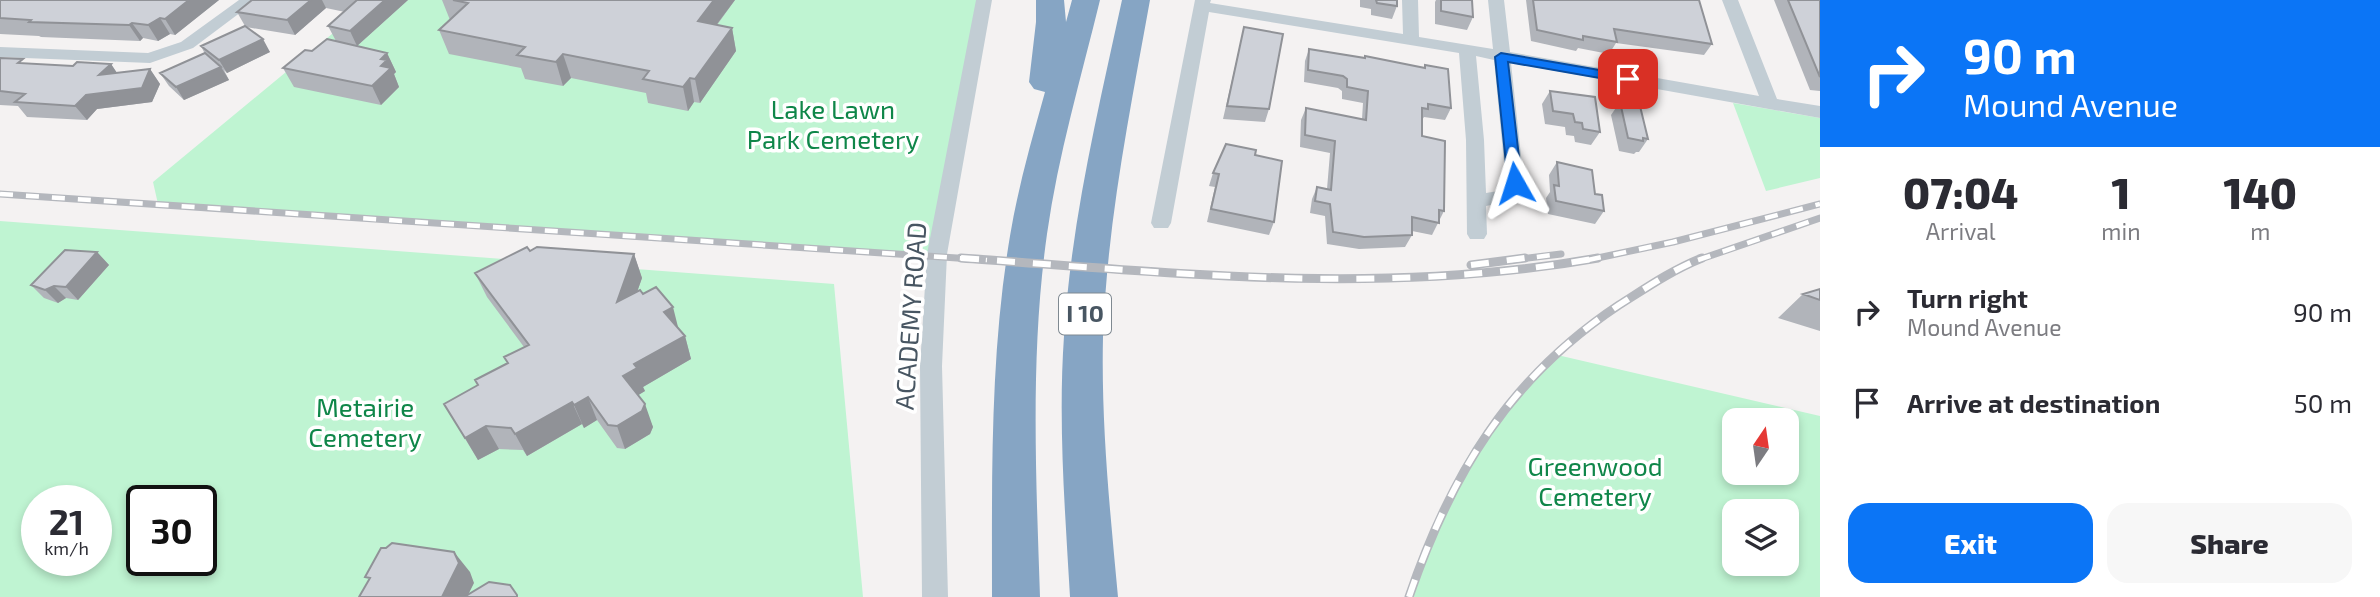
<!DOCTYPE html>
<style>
body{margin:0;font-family:"Exo 2",sans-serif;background:#f7f7f7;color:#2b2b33;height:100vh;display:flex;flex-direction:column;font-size:26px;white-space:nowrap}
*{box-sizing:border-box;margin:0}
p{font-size:23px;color:#7c7c81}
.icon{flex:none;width:38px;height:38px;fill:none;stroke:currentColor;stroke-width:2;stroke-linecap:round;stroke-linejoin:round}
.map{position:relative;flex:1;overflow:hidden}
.drawer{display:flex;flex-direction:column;background:#fff;width:560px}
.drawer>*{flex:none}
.hud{background:#0b75f6;color:#fff;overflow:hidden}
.needle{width:46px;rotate:13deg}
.controls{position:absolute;left:1722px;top:408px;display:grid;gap:14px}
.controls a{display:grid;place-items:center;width:77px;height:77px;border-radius:14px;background:#fff;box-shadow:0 4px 10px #0003;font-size:35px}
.speed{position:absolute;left:21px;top:485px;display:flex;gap:14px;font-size:35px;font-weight:700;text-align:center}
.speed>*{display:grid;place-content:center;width:91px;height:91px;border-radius:50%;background:#fff;box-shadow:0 4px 10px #0003;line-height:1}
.speed small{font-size:18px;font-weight:400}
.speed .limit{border:4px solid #111;border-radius:10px;background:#fff;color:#111}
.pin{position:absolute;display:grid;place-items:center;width:60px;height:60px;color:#fff;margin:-30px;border-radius:14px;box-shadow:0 4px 10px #0006}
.me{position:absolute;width:77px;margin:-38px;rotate:354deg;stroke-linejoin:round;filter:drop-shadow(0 0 5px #0008)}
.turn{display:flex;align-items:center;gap:24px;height:147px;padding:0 28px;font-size:32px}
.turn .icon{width:91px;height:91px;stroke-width:2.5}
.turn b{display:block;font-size:49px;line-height:60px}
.eta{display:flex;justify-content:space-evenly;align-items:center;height:119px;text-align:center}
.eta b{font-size:42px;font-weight:800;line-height:49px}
.action{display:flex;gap:14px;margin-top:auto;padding:14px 28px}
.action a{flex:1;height:80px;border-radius:21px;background:#0b75f6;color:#fff;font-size:28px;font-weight:800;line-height:80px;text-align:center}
.action a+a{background:#f7f7f7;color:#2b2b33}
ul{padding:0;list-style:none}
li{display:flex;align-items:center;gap:21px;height:91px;padding:0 28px}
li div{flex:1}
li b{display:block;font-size:26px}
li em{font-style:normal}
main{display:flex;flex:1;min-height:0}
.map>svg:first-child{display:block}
.green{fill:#bff4d2;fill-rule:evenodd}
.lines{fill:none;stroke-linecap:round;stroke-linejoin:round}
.street{fill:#c2cdd4;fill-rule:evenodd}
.highway{fill:#86a5c4;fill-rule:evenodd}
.rail-far1-casing{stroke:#b4b7bd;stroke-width:7}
.rail-casing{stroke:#b4b7bd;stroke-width:9}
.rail-far1{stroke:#fff;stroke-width:4.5;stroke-dasharray:13;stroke-linecap:butt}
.rail{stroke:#fff;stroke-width:6;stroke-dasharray:18;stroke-linecap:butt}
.wall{fill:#b1b4ba}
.shaded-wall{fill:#909297}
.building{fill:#ced1d8;stroke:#909297;stroke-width:2}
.route{fill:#0b75f6;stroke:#074ca0;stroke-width:2}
.labels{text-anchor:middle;stroke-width:7;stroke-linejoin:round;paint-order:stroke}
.shield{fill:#fff;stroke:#7f8991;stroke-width:2}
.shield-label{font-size:24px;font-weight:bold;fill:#485662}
.park-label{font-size:26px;fill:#0f8649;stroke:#fff}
.street-label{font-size:26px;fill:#485662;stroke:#fff}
</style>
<main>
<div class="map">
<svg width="1820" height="597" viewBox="0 0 1820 597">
<rect width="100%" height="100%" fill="#f4f2f2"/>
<path class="green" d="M373,0H984L937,254L881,253L158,204L153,182Z
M1733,103L1820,118V178L1766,191Z
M0,221L834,284L863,597H0ZM37,500H96V560H37ZM142,500H201V560H142Z
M1553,354L1820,416V597H1409C1429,531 1457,463 1501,409C1517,389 1536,372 1553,354ZM1787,420V472H1734V420ZM1734,511H1787V564H1734Z"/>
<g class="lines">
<path class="street" d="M239,0H257L193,48L150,63L0,57V47L148,53L181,42Z
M976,0H992L947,254L942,366L948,597H922L920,366L927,254Z
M1195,0H1211L1210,3L1403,34L1402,0H1418L1419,37L1493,49L1488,0H1504L1510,52L1759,96L1722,0H1738L1777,99L1820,106V118L1511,63L1524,183L1511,201L1486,206L1487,234L1484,239H1470L1467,234L1466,140L1459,53L1209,12L1171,223L1168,228H1154L1151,223ZM1476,56L1494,60L1506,183L1498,191L1486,193L1484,140Z"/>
<path class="highway" d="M1036,0H1064L1066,22L1072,0H1100C1081,78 1058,155 1047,234C1030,354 1036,477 1040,597H992C992,477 990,355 1010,236C1018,187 1032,139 1045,92L1034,89L1029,82L1036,22Z
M1122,0H1150C1130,111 1107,223 1103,337C1101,424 1110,511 1118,597H1070C1065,510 1058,423 1064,336C1071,222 1098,111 1122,0Z"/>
<defs>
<path id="rail-far1" d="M0,194L987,260
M1511,260L1561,254
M1588,260L1673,242L1820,204
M1698,260L1820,218"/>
<path id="rail" d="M961,258C1177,273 1383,296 1598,258
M1471,265L1525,258
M1409,597C1451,474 1509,378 1619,305C1646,288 1672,270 1702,258"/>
</defs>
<use href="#rail-far1" class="rail-far1-casing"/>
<use href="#rail" class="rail-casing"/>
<use href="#rail-far1" class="rail-far1"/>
<use href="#rail" class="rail"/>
</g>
<path class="wall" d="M0,0H219L175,35L170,34L158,41L143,38L140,41L41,37L39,36L0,34Z
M252,0H408L357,46L342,42L387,53L396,72L394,74L399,87L381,105L294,87L283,68L312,51L336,41L328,26L345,12L326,8L295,35L246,27L270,52L227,73L224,70L229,80L184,100L169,86L160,73L205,54L201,46L245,26L237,12Z
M442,0H735L717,25L732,28L736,51L700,103L694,102L688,111L648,103L646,93L571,78L563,86L525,79L521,68L449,54L439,30L450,20Z
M1360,0H1397V6L1392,19L1371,15V9L1360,7Z
M1436,0H1472L1473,17L1467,30L1435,24V2Z
M1526,0H1699L1712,44L1704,55L1616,43L1609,54L1578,48L1576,51L1531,41Z
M1774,0H1820V91L1810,90Z
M1244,27L1269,109L1265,122L1223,119Z
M1309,49L1364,58L1365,56L1424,68L1425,65L1451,108L1445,120L1424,117L1422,120V136L1444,211L1432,235L1412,231V235L1405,247L1359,249L1327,244L1325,216L1310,213L1312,199L1317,187L1327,189L1330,153L1300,147L1301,120L1306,108L1362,119L1363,103L1342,99V91L1338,88L1304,82L1305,61Z
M0,58L26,64L73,66L111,64L117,73L150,69L160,84L152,102L97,109L87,120L27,117L18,106L0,105Z
M1550,91L1600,132L1591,145L1575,142L1574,136L1566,135L1565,127L1545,124L1542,104Z
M1620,102L1648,139L1639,152H1636L1634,154L1619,151L1611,115Z
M1255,155L1274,222L1269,235L1207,222L1215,187L1209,186L1213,173Z
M1557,162L1595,194L1604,211L1595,224L1548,214L1546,198L1550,192L1549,175Z
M530,251L634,254L642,278L637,292L679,329L685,336L691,359L643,387L645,391L638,395L653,427L650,434L625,449L617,448L597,420L584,428L582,424L527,456L523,450L499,449L478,460L444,404L478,386L507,363L504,357L524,347L487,297L475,273Z
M97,252L109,265L78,300L66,298L58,303L44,298L31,285Z
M1820,289V331L1778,318L1803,294Z"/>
<path class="shaded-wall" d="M189,0H219L175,35L165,19Z
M311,0H322L326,8L295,35L287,20Z
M385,0H408L357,46L350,31Z
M714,0H735L702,44L698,21Z
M160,18L170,34L158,41L148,25Z
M132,23L143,38L140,41L129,25Z
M732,28L736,51L700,103L695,79Z
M263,39L270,52L227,73L219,60Z
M387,53L396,72L394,74L399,87L381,105L372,86L381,66V59Z
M563,54L571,78L563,86L556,62Z
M111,64L121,79L99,75Z
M221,67L229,80L184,100L176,87Z
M150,69L160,84L152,102L97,109L87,120L75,106L86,95Z
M690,78L694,102L688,111L683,87Z
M97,252L109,265L78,300L66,287Z
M634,254L642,278L625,326L617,302Z
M54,286L66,298L58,303L45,290Z
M673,307L679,331L664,312Z
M685,336L691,359L643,387L645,391L632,399L623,376L634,364Z
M588,397L597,420L584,428L574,405Z
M572,402L582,424L527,456L515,434Z
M645,404L653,427L650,434L625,449L617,426Z
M486,426L499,449L478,460L465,438Z
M454,552L470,572L474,583L467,597H442Z"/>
<path class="building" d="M0,0H189L165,19L160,18L148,25L132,23L129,25L29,22L31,20L0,18Z
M252,0H311L287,20L237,12Z
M357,0H385L350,31L328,26Z
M453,0H714L698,21L732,28L695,79L690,78L683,87L643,79L649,71L563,54L556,62L517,55L525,47L439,30L468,3Z
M1376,0H1397V6L1377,3Z
M1441,0H1472L1473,17L1441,11Z
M1533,0H1699L1712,44L1614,29L1617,42L1583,36V40L1537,30Z
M1788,0H1820V77Z
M245,26L263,39L219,60L201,46Z
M1244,27L1283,34L1269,109L1227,106Z
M327,39L387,53L381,59L387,60L381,66L391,68L372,86L283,68L305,50L312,51Z
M1309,49L1365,58V56L1425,68V65L1448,69L1451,108L1428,104V109L1422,108V136L1445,141L1444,211L1439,210V223L1412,217V235L1364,237L1333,232L1330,204L1315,201L1317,187L1331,190L1335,141L1305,135L1306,108L1366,120L1368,91L1347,87V79L1343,76L1308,70Z
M205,53L221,67L176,87L160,73Z
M0,58L23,59L18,63L73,66L77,62L111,64L99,75L150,69L142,88L86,95L75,106L15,102L25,94L0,91Z
M1550,91L1595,97L1600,132L1583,129L1582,123L1575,122L1573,114L1553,111Z
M1620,102L1640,106L1648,139L1643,138V141L1628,138Z
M1226,144L1256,150L1255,155L1282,161L1274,222L1211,209L1219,174L1213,173Z
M1557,162L1592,170L1595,194L1602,195L1604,211L1556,201L1554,185L1559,186Z
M527,247L530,251L537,247L634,254L617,302L640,290L643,294L656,287L673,307L664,312L685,336L634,364L637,368L623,376L645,404L642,411L617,426L608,425L588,397L574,405L572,402L515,434L511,428L486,426L465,438L444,404L478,385L475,380L508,363L504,357L529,345L475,273Z
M65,250L97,252L66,287L54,286L45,290L31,285Z
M1820,289V300L1803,294Z
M392,543L454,552L459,563L442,597H359L370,578L365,577L381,548H386Z
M489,582L510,585L517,595V597H464Z"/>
<path class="route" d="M1501,53L1628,75L1634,79L1628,83L1508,62L1522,183L1515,188L1508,183L1495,57Z"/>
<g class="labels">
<rect class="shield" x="1059" y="293.5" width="52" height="41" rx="5"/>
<g class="shield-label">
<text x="1085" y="322">I 10</text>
</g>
<g class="park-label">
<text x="833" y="119">Lake Lawn<tspan x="833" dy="30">Park Cemetery</tspan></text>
<text x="365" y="417">Metairie<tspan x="365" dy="30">Cemetery</tspan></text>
<text x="1595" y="476">Greenwood<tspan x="1595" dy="30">Cemetery</tspan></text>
</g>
<g class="street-label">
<text transform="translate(911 316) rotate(-86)" y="9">ACADEMY ROAD</text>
</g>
</g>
</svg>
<div class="controls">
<a><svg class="needle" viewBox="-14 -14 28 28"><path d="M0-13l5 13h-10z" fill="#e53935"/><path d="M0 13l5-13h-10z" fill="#7c7c81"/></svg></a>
<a><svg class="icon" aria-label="layers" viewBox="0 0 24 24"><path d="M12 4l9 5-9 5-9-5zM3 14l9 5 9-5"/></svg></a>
</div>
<div class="speed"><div>21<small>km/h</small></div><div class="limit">30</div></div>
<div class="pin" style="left:1628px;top:79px;background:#d93025"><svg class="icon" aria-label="arrive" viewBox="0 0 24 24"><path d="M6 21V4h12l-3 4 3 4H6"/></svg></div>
<svg class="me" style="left:1515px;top:183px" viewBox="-20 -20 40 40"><path d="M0-17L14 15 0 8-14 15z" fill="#0b75f6" stroke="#fff" stroke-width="4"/></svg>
</div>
<section class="drawer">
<div class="hud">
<div class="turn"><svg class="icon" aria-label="right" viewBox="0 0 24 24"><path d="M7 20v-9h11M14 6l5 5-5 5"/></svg><div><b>90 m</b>Mound Avenue</div></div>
</div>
<div class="eta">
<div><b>07:04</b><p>Arrival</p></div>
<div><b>1</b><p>min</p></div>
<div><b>140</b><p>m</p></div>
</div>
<ul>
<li><svg class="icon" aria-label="right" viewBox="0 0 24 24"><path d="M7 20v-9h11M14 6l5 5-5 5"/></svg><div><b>Turn right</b><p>Mound Avenue</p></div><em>90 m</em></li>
<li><svg class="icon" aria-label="arrive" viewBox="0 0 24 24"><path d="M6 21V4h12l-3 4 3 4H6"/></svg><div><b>Arrive at destination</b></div><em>50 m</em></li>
</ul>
<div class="action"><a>Exit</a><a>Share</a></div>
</section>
</main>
